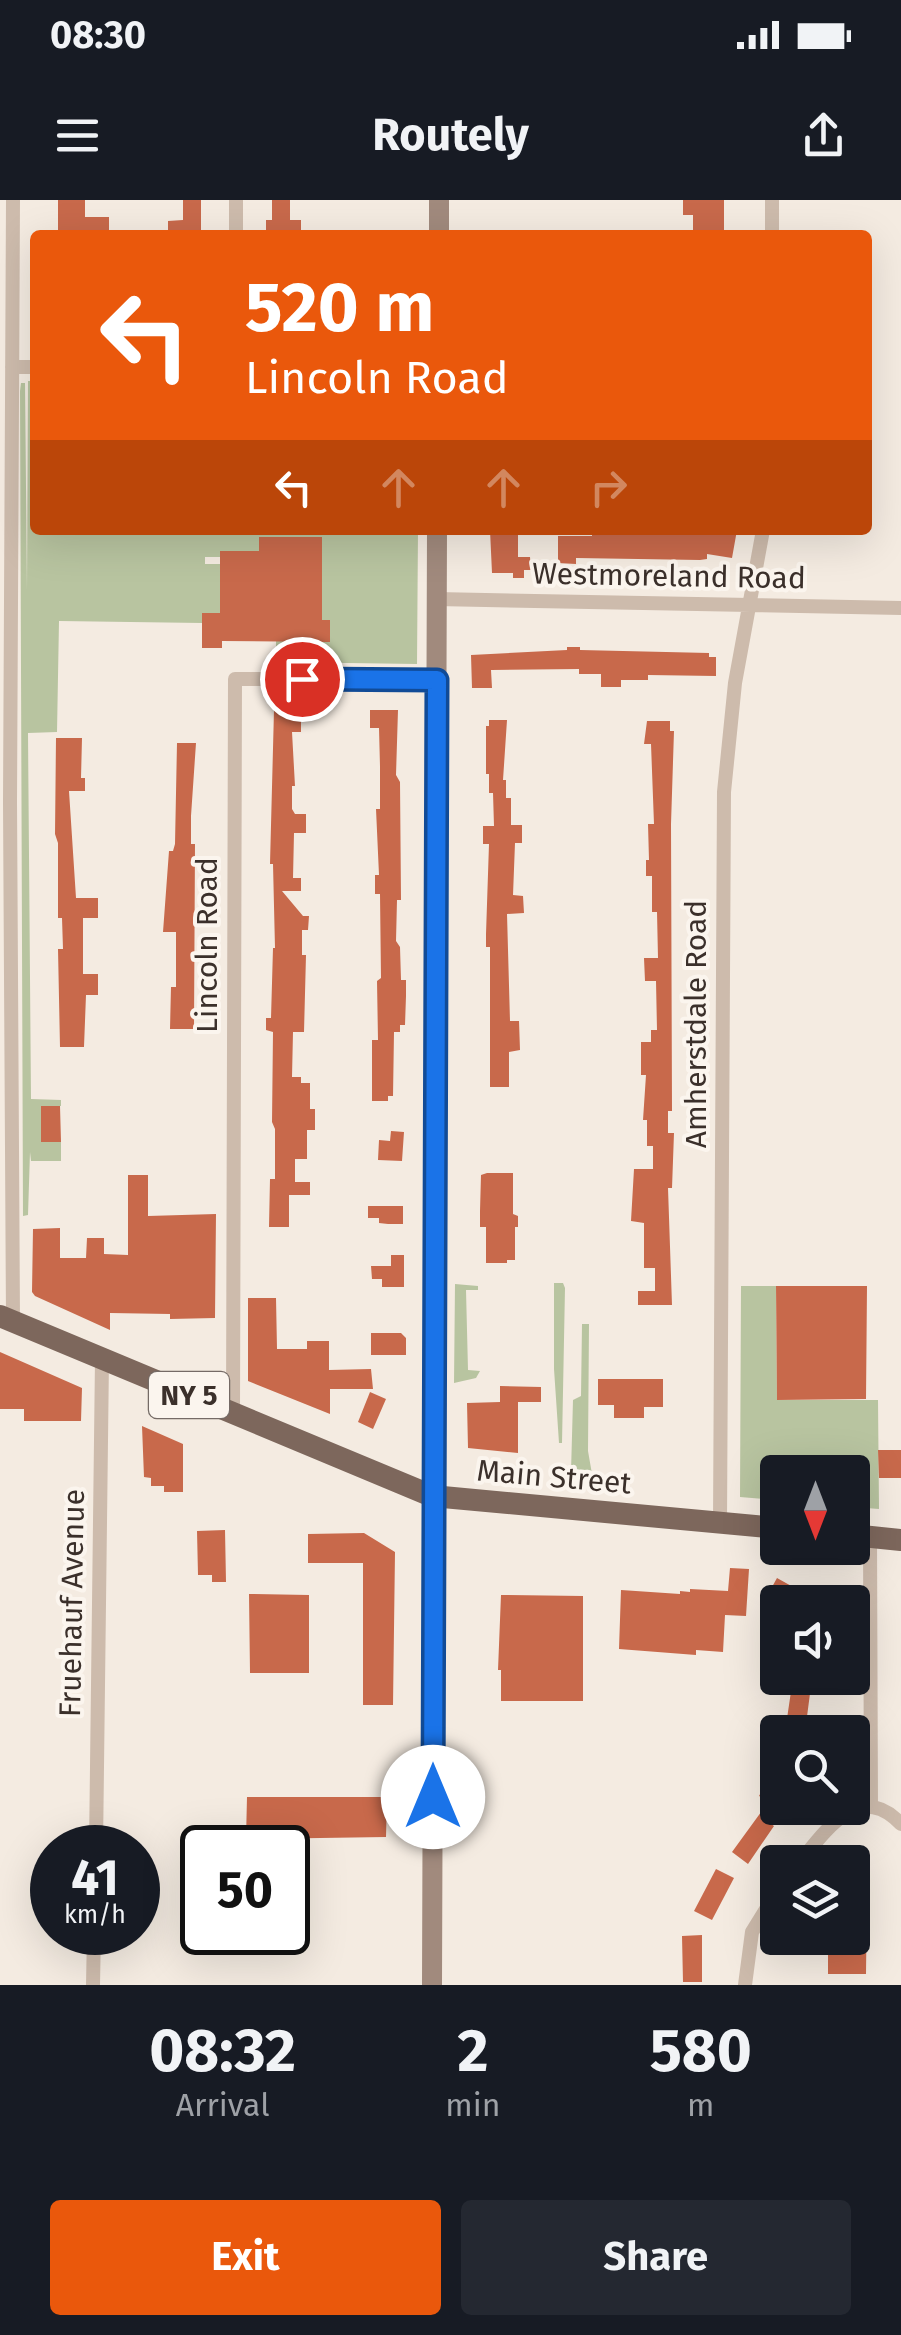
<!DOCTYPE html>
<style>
body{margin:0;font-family:"Fira Sans",sans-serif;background:#242831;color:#f1f3f6;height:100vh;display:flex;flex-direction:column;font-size:38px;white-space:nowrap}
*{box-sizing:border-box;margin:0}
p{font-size:32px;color:#9ea1a6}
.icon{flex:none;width:55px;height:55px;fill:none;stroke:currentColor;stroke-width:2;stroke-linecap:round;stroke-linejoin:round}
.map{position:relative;height:1785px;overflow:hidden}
.details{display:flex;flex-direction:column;background:#171b24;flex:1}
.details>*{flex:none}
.guide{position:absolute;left:30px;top:30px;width:842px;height:305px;border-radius:10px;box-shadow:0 10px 40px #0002;background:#ea580c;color:#fff;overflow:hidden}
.needle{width:65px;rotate:180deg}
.controls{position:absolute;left:760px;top:1255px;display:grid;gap:20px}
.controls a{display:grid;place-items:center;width:110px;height:110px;border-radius:10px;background:#171b24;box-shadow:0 10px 40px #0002;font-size:50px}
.speed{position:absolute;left:30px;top:1625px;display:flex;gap:20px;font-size:50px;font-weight:700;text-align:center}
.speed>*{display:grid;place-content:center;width:130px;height:130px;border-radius:50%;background:#171b24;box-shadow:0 10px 40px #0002;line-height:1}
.speed small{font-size:25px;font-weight:400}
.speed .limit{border:5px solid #111;border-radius:15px;background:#fff;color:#111}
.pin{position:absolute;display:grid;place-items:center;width:85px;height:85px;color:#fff;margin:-42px;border:5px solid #fff;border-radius:50%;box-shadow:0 2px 10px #0007}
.me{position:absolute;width:110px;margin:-55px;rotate:0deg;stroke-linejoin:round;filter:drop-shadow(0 0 8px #0008)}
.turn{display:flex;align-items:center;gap:35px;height:210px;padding:0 50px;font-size:45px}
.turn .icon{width:130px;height:130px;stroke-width:2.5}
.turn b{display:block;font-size:70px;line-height:85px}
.lanes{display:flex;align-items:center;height:95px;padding:0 50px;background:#0003;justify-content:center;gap:50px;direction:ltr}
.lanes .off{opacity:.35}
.eta{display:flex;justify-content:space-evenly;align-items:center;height:170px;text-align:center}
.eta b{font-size:60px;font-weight:700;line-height:70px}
.cta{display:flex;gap:20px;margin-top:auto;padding:20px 50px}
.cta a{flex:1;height:115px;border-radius:10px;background:#ea580c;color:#fff;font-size:40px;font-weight:700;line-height:115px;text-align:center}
.cta a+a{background:#242831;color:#f1f3f6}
.status{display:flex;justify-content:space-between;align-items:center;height:70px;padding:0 50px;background:#171b24;direction:ltr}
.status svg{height:28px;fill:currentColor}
header{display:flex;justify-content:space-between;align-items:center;height:130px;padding:0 50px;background:#171b24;font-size:45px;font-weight:700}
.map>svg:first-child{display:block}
.green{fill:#b8c4a0}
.building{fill:#c8694b}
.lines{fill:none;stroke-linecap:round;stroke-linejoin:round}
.street{stroke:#cdbbac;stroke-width:14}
.secondary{stroke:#a18a7d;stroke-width:20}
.primary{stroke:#7d675c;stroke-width:22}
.route-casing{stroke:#114b97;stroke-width:25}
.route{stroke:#1a73e8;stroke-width:18}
.labels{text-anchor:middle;stroke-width:8;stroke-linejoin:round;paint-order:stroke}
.shield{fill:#fbf5ee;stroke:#756b66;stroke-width:2.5}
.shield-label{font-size:28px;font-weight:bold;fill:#3b302b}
.street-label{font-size:30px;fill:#3b302b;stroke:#fbf5ee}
</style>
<div class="status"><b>08:30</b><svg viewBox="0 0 49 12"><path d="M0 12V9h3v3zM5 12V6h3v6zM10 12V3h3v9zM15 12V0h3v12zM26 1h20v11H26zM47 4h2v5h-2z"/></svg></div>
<header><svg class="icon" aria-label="menu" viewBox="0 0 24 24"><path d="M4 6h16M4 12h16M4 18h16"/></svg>Routely<svg class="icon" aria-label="share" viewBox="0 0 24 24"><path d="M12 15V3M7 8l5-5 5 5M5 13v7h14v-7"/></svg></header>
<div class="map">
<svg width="901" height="1785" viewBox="0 0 901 1785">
<rect width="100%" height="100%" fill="#f4ebe1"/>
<path class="green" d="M28,181H35V330H418L417,464L276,462V441H330V420H322L321,337H260L259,351H221L220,357H205V364H220V413H202V423L59,421L57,532L28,533L31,899L61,900V906L41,907V941L61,942V961H31L30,952L28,1015L23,1016L20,191L21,183H25L27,391Z
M554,1083H563L565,1088L562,1243H559L554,1169Z
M455,1084L478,1086V1090H466L468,1170L480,1171L476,1178L454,1183Z
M741,1086H776L777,1200H878L879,1309L853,1307L852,1272H778L777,1300L740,1297Z
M582,1124H589L588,1251L592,1274L571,1272L573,1200L581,1196Z"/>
<path class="building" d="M58,0H85V17H109V32L58,35Z
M183,0H201V35H168V21L183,20Z
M272,0H290V20H301V35H266V20H272Z
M683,0H724V35H693V15H683Z
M490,330H518V357H530L531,370H524V378H513V373H492Z
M592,330H655V335L737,330L732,358L707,354V359L700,360L576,358V364L558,363V336H592Z
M259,337H322V420H330V442L222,441V448H202V413H220V351H259Z
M567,447H580V450L709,453V457H716V476L648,475V480H621V487H601V474H579V469L491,470L492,488H472L471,455L567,450Z
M274,510H301V532H292L295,586H292V609L295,614H306V633H294L293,678H301V691H282L303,716H309L308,730H302V755H306L304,832H293L292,877H301V883H310V909H315V930H307V959H295V982H310V995H289V1027H269L270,979H275V929L272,922L273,832L266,830V818H271L273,748H275L273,664H270Z
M370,510H398L396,575L400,582L401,700H397L396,741L400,747L401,780H406V796L405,825H400V832H394L393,896H388V901H372V840H378L377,781L381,778L380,694H375V675H379L376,609H380V566L379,528H370Z
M489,520H507L503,580H506V598H511V625H522V643H515L513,695L523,696L524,713L507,714L510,821H519L520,850L509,852V887H490V747H486V734L489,644H483V626H494L493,593H489V574H486V526H489Z
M647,521H670V531H674L671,624L672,911H668V933H674L672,988H668L672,1105H638V1091H655V1068H644V1023L631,1021L634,969H653V946H647V920H643L646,875H641V842H651V830H657L656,781H645L644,758H658L657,712H652V676H646V660H649L648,624H654L651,544H644Z
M56,538H82L81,578H85V591H69L76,698H98V718H83V774H98V795H86L84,847H60L58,749H63L62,718H58V643L55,634Z
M177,543H196L191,616V644H195L194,829H170L171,787H176V732H163L169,651H173L175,644Z
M41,906H60L61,942H41Z
M391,931L404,932L402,961L378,960L379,940L390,941Z
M487,973H513V1014L518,1016V1027H515V1060H507V1063H486V1027H480V1011L481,975Z
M128,975H148V1016L216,1014L215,1118L170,1119V1114L110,1113V1130L35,1096L32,1092L33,1029L60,1028V1058H86L87,1038H104V1054L128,1055Z
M368,1006H403V1024H388L379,1023V1018H368Z
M391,1055H404V1087H382V1079H372L371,1066H391Z
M776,1086H867L866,1199L777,1200Z
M248,1098H276L277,1149H307V1141H329V1170L371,1169L373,1189H330V1214L248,1181Z
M371,1133H401L406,1138V1155H371Z
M0,1152L82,1188L81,1221H24V1209H0Z
M598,1179H663V1207H644V1218H614V1205H598Z
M500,1186L541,1187V1202H518V1253L468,1248L467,1203L500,1202Z
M370,1192L386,1199L373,1229L358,1222Z
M142,1226L183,1244V1292H164V1286H151V1278L144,1277Z
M878,1250H901V1278H879Z
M225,1330L226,1382H212V1375H198L197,1331Z
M364,1333L395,1352L393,1505H363V1363H308V1334Z
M730,1368L749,1369L746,1416L725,1415L723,1452L696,1450V1455L619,1449L621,1390L680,1394V1391L690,1392V1389L728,1391Z
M777,1378L820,1402H779L767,1396Z
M249,1394L309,1395V1473H250Z
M501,1395L583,1396V1501H501V1470H498Z
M793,1478H812L805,1532H785Z
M778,1562V1606L767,1621L774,1626L748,1664L732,1652L769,1601L759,1596Z
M247,1597H387L386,1637L246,1639Z
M716,1669L734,1678L712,1720L694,1711Z
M867,1689L866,1774H828V1738H852V1690Z
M702,1735V1782H683L682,1736Z"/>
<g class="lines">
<path class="street" d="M236,35V0
M772,35V0
M12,167H35
M436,399L901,408
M13,1121L10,602L13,0
M233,1214L235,479L437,480
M720,1323L724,592L735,483L763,330
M870,1337L871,1607
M96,1648L102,1159
M800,1662C825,1631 860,1580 901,1624
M93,1785L94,1732
M745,1785L752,1732L778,1690"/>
<path class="secondary" d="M439,35V0
M432,1785L437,330"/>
<path class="primary" d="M0,1116L432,1296L778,1328
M852,1335L901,1340"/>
</g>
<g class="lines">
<defs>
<path id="route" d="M302,479L437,480L433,1597"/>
</defs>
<use href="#route" class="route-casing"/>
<use href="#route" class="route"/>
</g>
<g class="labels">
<rect class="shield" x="149" y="1172" width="80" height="46" rx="8"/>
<g class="shield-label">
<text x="189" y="1205">NY 5</text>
</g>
<g class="street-label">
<text transform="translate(669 376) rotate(1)" y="10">Westmoreland Road</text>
<text transform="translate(207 745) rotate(-90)" y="10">Lincoln Road</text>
<text transform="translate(696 824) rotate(-90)" y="10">Amherstdale Road</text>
<text transform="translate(554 1277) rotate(5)" y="10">Main Street</text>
<text transform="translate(72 1403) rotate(-89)" y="10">Fruehauf Avenue</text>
</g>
</g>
</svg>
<div class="controls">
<a><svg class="needle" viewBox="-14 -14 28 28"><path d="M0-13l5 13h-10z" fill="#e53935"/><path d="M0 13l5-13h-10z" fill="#9ea1a6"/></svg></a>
<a><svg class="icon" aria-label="sound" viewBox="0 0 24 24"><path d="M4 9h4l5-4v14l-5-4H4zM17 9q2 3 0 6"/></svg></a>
<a><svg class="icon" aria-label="search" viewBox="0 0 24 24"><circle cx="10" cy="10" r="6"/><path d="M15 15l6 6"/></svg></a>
<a><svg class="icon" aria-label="layers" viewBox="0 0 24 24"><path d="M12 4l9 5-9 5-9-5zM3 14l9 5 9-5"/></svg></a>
</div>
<div class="speed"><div>41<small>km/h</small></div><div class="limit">50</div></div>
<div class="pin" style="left:302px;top:479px;background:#d93025"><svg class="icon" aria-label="arrive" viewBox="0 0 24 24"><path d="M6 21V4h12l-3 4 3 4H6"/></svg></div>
<svg class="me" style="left:433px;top:1597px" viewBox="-20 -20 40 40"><circle r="19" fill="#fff"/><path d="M0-13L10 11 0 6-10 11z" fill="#1a73e8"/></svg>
<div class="guide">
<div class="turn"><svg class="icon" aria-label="left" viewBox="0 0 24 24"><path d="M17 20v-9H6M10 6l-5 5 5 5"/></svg><div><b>520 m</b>Lincoln Road</div></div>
<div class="lanes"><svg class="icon" aria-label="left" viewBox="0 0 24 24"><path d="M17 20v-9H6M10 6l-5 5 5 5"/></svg><svg class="icon off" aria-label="ahead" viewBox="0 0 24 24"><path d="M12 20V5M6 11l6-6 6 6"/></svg><svg class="icon off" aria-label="ahead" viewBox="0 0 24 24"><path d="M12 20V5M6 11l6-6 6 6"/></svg><svg class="icon off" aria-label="right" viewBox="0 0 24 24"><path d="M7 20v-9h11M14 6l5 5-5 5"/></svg></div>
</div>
</div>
<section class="details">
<div class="eta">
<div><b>08:32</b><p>Arrival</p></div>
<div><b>2</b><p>min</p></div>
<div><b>580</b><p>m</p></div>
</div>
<div class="cta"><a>Exit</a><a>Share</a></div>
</section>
